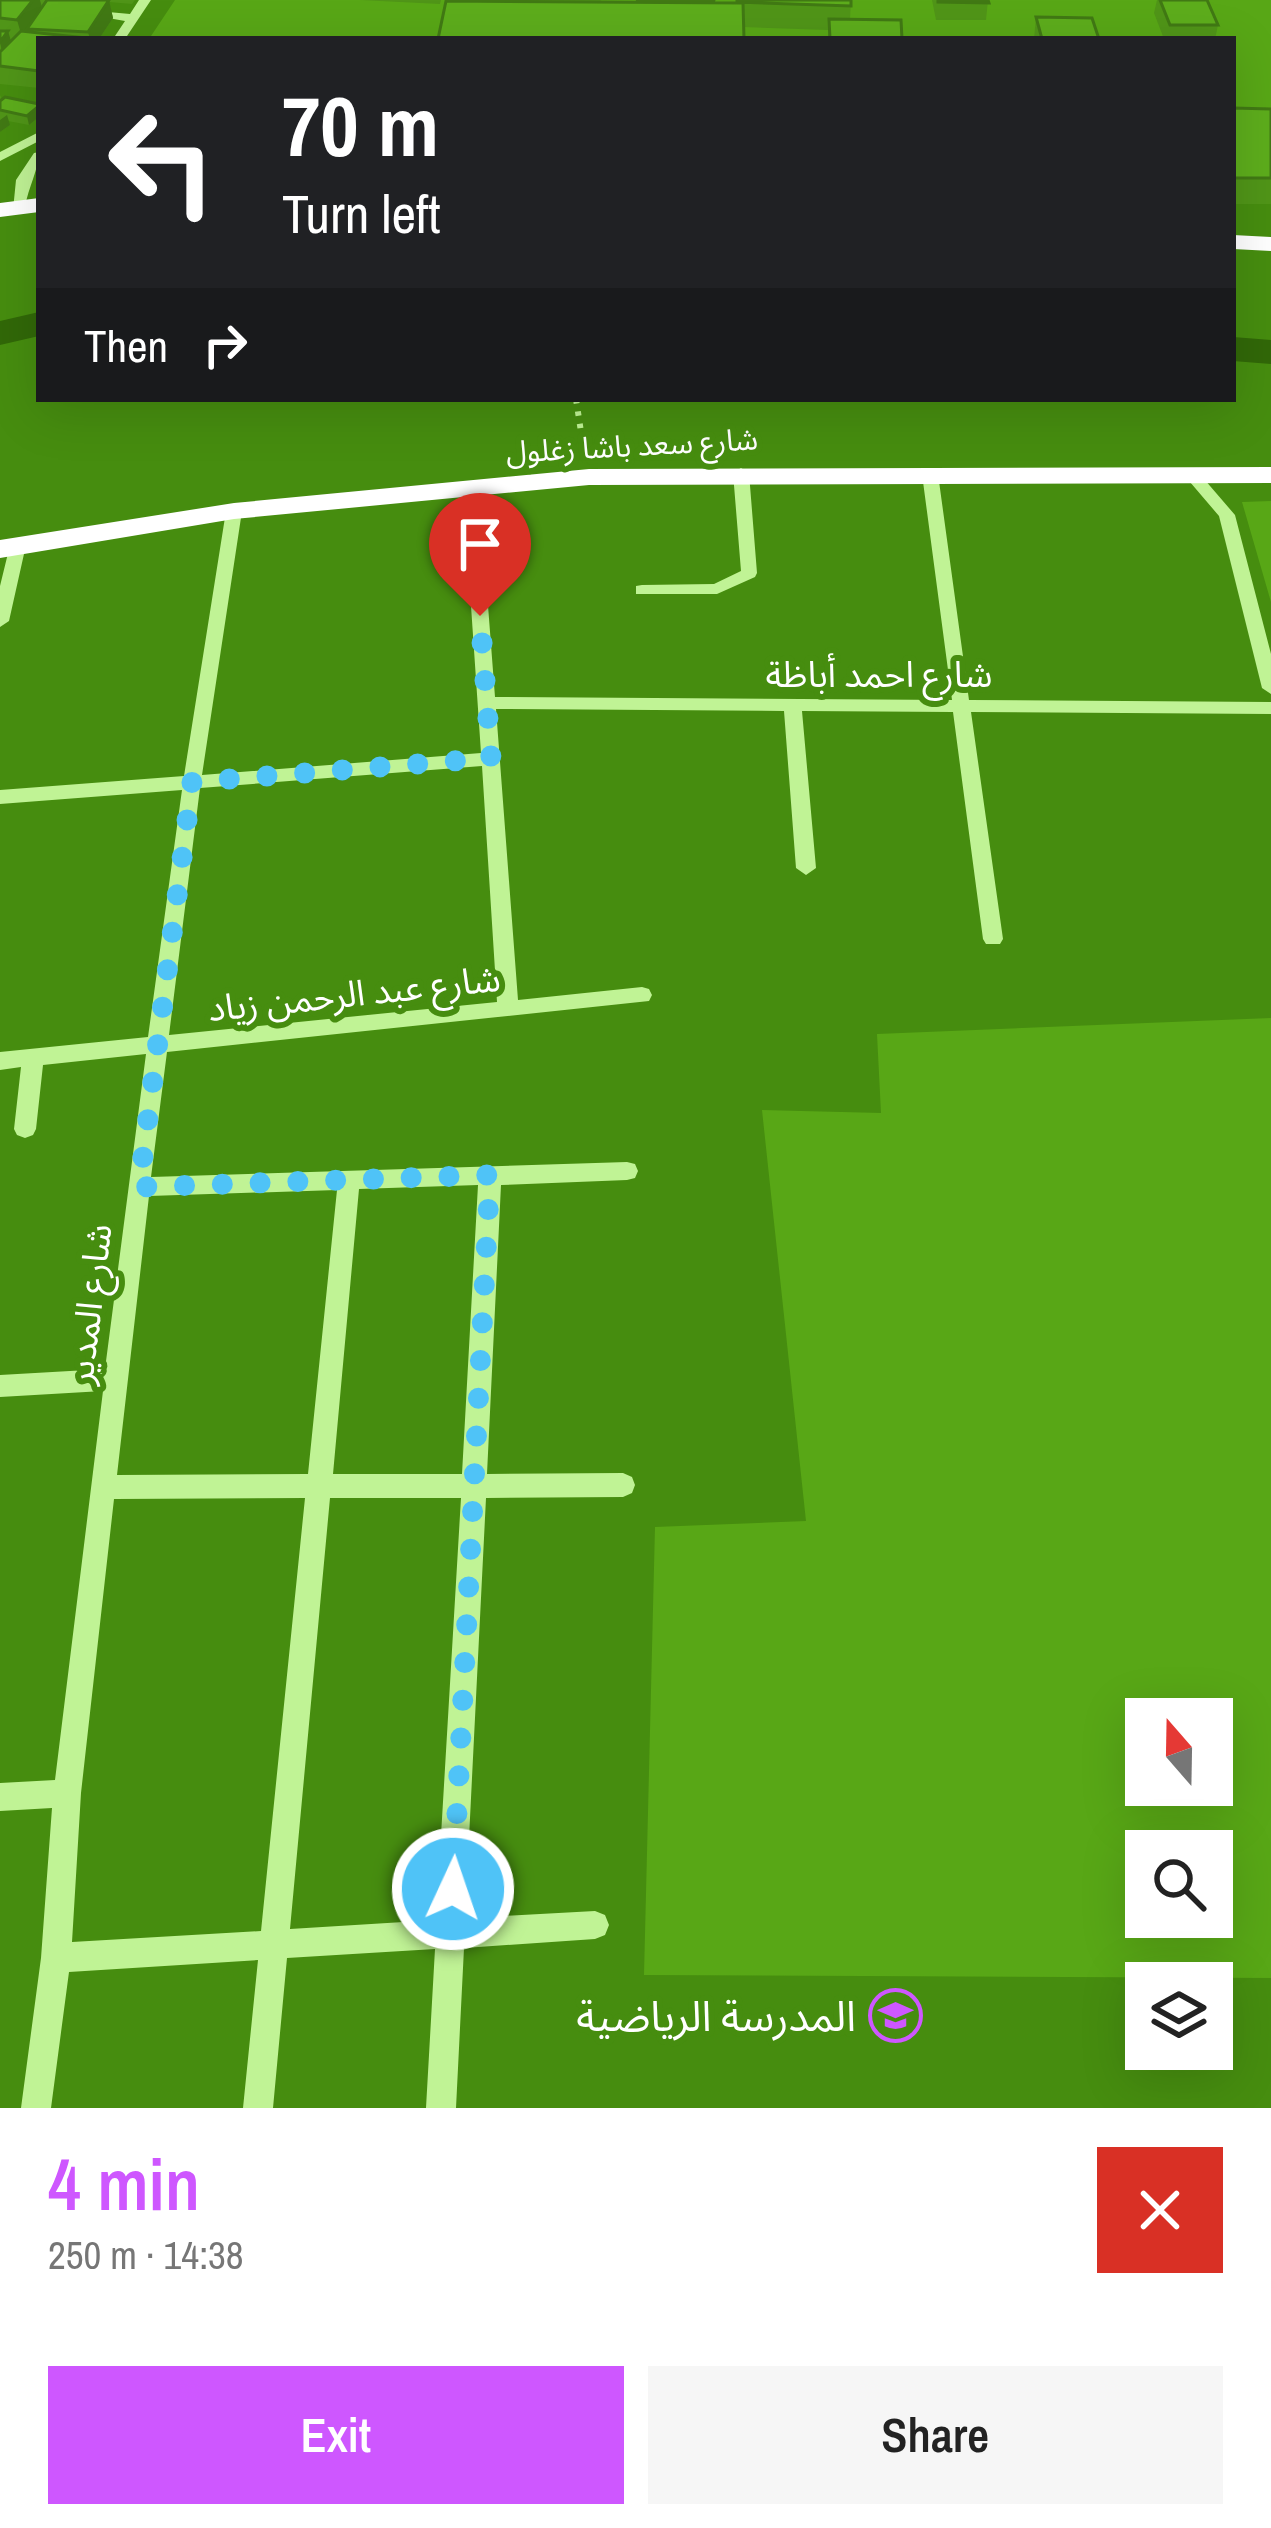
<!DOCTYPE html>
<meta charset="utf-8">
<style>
body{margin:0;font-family:"Archivo Narrow","Noto Sans Arabic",sans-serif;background:#f6f6f6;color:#222;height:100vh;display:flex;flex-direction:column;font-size:45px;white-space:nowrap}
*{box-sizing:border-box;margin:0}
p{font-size:39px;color:#767676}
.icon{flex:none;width:66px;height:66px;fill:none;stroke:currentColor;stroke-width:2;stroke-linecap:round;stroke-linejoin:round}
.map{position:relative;height:2108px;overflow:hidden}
.drawer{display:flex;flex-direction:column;background:#fff;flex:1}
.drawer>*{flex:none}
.hud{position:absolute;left:36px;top:36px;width:1200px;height:366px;border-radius:0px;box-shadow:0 12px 48px #0002;background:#202124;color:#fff;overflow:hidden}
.needle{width:78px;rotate:340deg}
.fabs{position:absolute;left:1125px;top:1698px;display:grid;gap:24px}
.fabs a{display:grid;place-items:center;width:108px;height:108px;border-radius:0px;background:#fff;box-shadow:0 12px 48px #0002;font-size:60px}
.pin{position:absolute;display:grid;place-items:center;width:102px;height:102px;color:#fff;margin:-123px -51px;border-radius:50% 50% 50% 0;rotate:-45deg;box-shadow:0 0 12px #0007}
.pin .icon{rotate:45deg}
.me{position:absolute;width:132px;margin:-66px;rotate:3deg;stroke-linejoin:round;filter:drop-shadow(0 0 9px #0008)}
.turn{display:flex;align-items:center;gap:42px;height:252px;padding:0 48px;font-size:54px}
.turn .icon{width:156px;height:156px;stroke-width:2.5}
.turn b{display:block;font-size:84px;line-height:102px}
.then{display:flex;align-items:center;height:114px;padding:0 48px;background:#0003;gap:24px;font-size:45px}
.round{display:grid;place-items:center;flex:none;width:126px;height:126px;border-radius:0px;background:#f6f6f6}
.head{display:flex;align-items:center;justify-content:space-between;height:204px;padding:0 48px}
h1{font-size:72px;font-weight:600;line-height:90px;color:#ce57ff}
.primary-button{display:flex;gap:24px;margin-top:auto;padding:24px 48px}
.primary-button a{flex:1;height:138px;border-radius:0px;background:#ce57ff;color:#fff;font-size:48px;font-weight:600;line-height:138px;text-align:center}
.primary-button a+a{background:#f6f6f6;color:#222}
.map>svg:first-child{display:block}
.green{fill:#58a716;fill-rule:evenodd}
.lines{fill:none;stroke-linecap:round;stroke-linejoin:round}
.canal{fill:#316808;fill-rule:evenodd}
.path{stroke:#c0f395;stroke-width:6;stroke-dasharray:4.5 8;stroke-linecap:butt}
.minor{fill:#c0f395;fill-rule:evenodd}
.highway{fill:#fff;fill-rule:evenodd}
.wall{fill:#509518}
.shaded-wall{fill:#417914}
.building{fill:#5dad1c;stroke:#417914;stroke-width:3}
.route{stroke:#4fc3f7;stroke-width:21;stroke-dasharray:0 37.8}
.labels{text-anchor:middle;stroke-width:12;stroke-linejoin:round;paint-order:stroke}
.far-street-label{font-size:30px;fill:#fff;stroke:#468d0f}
.street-label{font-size:36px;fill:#fff;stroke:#468d0f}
.near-poi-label{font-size:42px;fill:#fff;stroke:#468d0f;text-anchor:end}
</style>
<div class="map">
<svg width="1271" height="2108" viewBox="0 0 1271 2108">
<rect width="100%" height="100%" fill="#468d0f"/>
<path class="green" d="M175,0H1271V202L1233,201V39H149Z
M1271,501V602L1242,502Z
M1271,1018V1978L644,1975L655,1527L806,1521L762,1110L881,1113L877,1034ZM1212,1719V1785H1146V1719ZM1146,1851H1212V1917H1146Z"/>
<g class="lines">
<path class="canal" d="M39,312V336L0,345V321Z
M1233,337L1271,340V364L1233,361Z"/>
<path class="path" d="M576,399L583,445"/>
<path class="minor" d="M139,0H151L125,39H113L125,21L80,13L86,10L130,14Z
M39,132V141L0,161V152Z
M39,152C39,169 28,188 25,207L13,210L16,180L34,153Z
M741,468L749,473L757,573L755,577L717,594H636V586L642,585L714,584L741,571L733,473Z
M930,469L938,474L969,700L1271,702V714L971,712L1003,939L1000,944H986L983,939L953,712L802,711L816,868L806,875L796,868L784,711L496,709L518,1000L642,987L649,989L652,995L649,1001L167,1052L151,1177L627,1162L635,1164L638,1171L635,1178L627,1180L501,1185L487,1474L623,1473L632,1477L635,1485L632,1493L623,1497L486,1498L465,1918L595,1911L605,1915L609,1925L605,1935L595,1939L464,1948L456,2108H426L435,1949L287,1958L273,2108H243L258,1960L69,1972L51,2108H21L41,1958L52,1808L0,1811V1783L55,1780L103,1391L0,1397V1375L105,1369L146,1054L43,1065L36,1129L33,1135L25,1138L17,1135L14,1129L21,1067L0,1070V1052L148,1037L182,790L0,804V790L184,776L226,511L234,506L242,511L202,775L481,753L463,488L471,483L479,488L495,697L952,700L922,474ZM482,766L497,1002L169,1035L200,788ZM478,1185L462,1474H333L359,1189ZM337,1190L308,1474L117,1475L149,1196ZM305,1498L261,1931L72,1942L81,1793L114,1499ZM330,1498H461L436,1920L290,1929Z
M1192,470L1198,472L1235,515L1271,654V694L1262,688L1219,516L1184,475Z
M18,540L26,545L9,621L0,627V586L10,545Z"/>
<path class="highway" d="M39,198V212L0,217V203Z
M1233,235L1271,237V251L1233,249Z
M1271,467V483L589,485L234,519L0,558V540L234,503L589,469Z"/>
</g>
<path class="wall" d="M0,0H135L132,4L109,2L113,18L99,39H39V88L0,84Z
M360,0H441L440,4Z
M515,0H601L600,2H635L636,0H715V3H737V0H851L850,19L902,39H828V30L744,27Z
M932,0H988L986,20H936Z
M1157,0H1207L1218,25L1215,39H1164L1154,13Z
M1036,17L1099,39H1034Z
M0,95L2,99L39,104V117L29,125L8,121L10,125L0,132Z
M1233,108L1271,109V204H1233Z"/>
<path class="shaded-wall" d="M33,0H40L43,11L22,37L17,20Z
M109,0L113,18L99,39H90L88,32Z
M8,31L11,41L2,52L0,42Z
M39,106V117L29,125L27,116Z
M7,115L10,125L0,132V120Z"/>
<path class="building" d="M0,0H33L17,20L0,18Z
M47,0H109L88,32L27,29Z
M636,0H714L713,3Z
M737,0H851V6L737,2Z
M938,0H988L989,3L938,2Z
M1160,0H1207L1218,25H1170Z
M446,1L743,3L744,39H438Z
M1036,17L1092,18L1099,39H1042Z
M829,19L901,20L902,39H830Z
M0,31H8L0,42Z
M21,31L86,38L39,39V71L0,66V52Z
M5,97L39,104V106L27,116L0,110V101Z
M1233,108L1271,109V178H1233Z"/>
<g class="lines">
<path class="route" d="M453,1889L490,1175L139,1187L192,782L491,758L480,616"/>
</g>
<defs>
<symbol id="school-ring" viewBox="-11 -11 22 22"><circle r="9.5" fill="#468d0f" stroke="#ce57ff" stroke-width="1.5"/><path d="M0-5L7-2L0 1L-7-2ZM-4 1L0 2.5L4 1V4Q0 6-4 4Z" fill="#ce57ff"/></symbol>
</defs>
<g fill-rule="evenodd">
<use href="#school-ring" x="866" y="1986" width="59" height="59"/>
</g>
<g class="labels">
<g class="far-street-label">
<text transform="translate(632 446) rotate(-3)" y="10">شارع سعد باشا زغلول</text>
</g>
<g class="street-label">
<text x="879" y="687">شارع احمد أباظة</text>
<text transform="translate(354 993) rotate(-6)" y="13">شارع عبد الرحمن زياد</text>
<text transform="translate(89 1304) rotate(-83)" y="13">شارع المدير</text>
</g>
<g class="near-poi-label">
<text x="856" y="2031">المدرسة الرياضية</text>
</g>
</g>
</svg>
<div class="fabs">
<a><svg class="needle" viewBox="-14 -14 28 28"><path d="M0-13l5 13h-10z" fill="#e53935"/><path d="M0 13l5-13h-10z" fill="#767676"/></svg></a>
<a><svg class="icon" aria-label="search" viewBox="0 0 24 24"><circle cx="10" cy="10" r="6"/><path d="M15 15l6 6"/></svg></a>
<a><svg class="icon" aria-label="layers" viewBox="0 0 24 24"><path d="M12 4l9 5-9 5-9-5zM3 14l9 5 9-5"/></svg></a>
</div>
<div class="pin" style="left:480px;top:616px;background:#d93025"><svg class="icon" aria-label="arrive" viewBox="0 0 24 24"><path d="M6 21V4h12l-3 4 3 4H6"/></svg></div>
<svg class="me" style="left:453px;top:1889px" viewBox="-20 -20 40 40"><circle r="17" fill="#4fc3f7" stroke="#fff" stroke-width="3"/><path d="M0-11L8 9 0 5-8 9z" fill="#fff"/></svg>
<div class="hud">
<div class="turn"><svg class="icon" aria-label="left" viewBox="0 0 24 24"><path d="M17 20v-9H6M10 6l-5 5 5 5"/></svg><div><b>70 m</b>Turn left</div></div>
<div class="then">Then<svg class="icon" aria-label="right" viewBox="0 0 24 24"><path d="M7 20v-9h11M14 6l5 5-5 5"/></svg></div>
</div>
</div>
<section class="drawer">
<div class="head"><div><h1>4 min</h1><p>250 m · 14:38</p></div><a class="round" style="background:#d93025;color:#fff"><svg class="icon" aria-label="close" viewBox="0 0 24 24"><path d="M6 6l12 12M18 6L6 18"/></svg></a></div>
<div class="primary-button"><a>Exit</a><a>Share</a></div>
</section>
